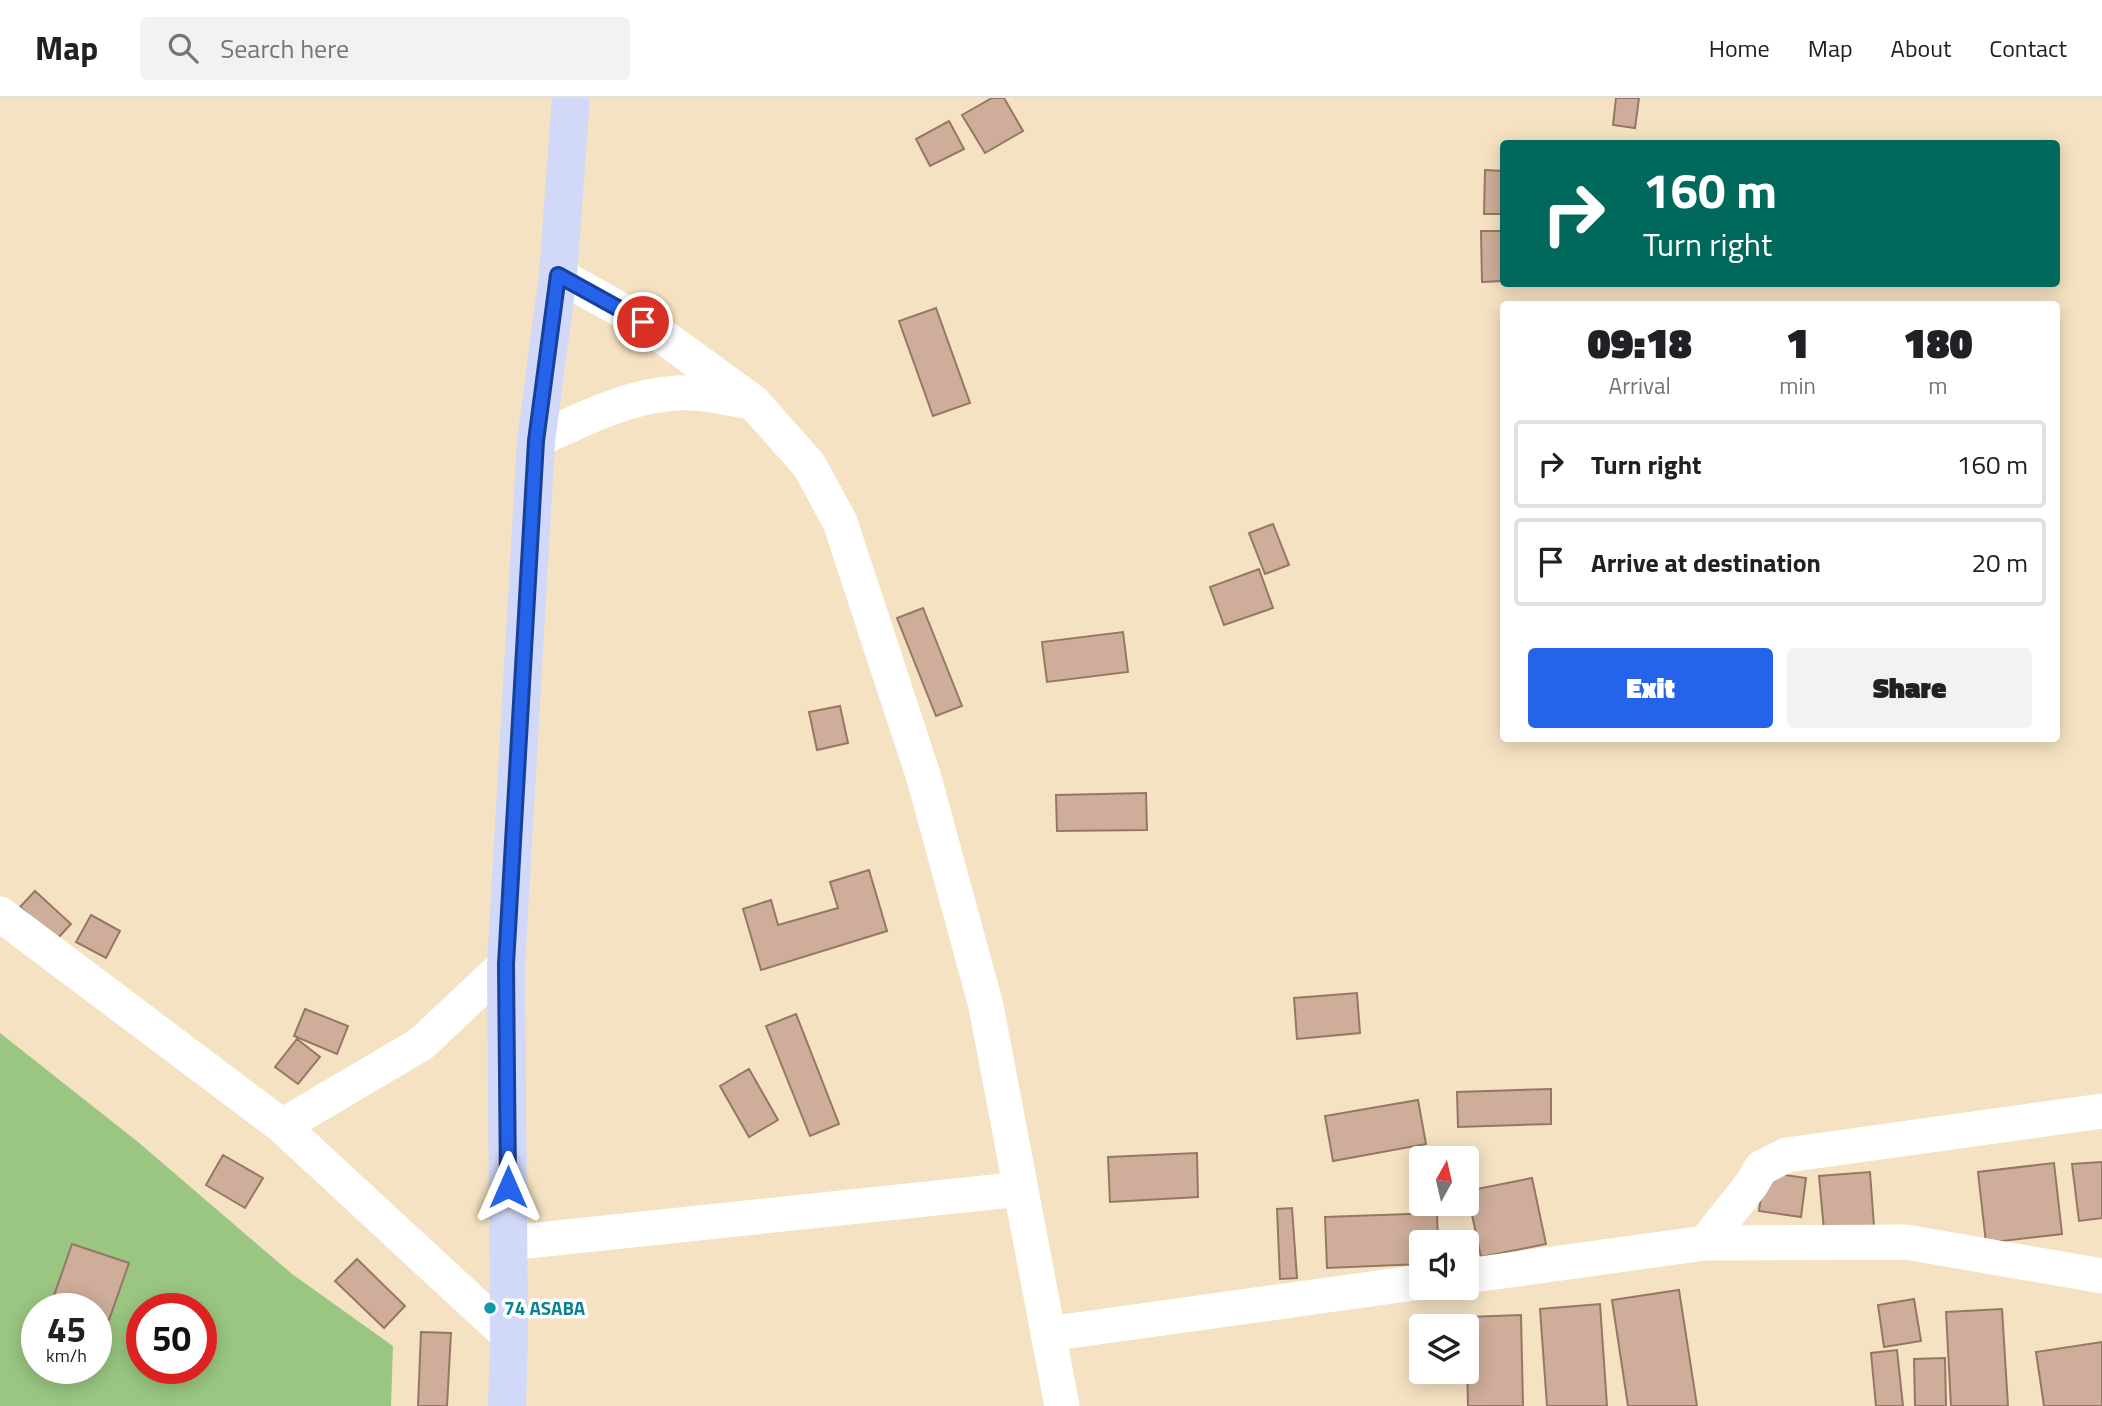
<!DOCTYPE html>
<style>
body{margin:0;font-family:"Titillium Web",sans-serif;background:#f2f2f2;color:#202124;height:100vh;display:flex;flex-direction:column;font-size:26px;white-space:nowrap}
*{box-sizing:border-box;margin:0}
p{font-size:23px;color:#757577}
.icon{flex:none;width:38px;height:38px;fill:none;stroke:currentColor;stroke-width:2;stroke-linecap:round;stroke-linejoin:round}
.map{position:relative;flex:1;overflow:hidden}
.side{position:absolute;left:1500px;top:203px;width:560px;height:441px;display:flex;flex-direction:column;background:#fff;border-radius:7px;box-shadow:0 4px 18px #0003}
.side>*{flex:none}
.banner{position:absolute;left:1500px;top:42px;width:560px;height:147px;border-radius:7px;box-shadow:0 4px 18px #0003;background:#00695c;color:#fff;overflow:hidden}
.needle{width:46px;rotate:8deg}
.tools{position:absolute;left:1409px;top:1048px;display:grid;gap:14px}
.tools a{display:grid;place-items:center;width:70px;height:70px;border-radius:7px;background:#fff;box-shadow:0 4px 18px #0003;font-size:35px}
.speed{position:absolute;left:21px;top:1195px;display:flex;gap:14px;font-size:35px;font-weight:700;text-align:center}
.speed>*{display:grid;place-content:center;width:91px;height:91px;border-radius:50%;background:#fff;box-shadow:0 4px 18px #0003;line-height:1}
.speed small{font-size:18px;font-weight:400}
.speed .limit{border:10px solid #d22;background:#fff;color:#111}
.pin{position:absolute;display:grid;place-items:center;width:60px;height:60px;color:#fff;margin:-30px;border:4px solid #fff;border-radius:50%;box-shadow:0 2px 7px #0007}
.me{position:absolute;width:77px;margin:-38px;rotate:0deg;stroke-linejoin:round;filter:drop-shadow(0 0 5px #0008)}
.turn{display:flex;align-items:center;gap:24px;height:147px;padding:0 28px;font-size:32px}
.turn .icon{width:91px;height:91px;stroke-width:2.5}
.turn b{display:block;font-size:49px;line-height:60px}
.eta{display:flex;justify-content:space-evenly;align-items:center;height:119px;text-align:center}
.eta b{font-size:42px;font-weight:800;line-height:49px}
.cta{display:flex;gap:14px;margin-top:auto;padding:14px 28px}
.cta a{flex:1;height:80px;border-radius:7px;background:#2563eb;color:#fff;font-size:28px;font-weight:800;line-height:80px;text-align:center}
.cta a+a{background:#f2f2f2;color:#202124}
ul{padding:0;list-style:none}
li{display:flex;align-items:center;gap:21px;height:88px;margin:0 14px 10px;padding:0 14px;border:4px solid #e0e0e0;border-radius:7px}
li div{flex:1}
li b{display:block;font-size:26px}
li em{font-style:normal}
header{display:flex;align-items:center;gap:42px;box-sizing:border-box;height:98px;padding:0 35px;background:#fff;border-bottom:2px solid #e0e0e0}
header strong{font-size:33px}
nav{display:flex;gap:38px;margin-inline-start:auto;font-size:24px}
.search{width:490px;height:63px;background:#f2f2f2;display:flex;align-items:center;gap:18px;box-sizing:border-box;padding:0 24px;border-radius:7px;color:#757577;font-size:26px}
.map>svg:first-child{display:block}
.green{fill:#9ac682;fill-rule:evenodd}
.building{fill:#cead9a;stroke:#967765;stroke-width:2}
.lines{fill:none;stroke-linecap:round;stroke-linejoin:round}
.minor{stroke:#fff;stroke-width:35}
.major{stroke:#d1d8f8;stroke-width:38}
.route-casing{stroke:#184099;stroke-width:18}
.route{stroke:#2563eb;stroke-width:12}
.culture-dot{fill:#0f9aa8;stroke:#fff;stroke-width:2.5}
.labels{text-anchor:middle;stroke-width:7;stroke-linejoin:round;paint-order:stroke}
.culture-label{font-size:19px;font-weight:bold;fill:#0d838f;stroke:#fff;text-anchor:start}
</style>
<header>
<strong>Map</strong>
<div class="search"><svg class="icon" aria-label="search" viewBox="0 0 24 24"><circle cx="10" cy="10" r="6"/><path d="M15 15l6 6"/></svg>Search here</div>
<nav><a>Home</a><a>Map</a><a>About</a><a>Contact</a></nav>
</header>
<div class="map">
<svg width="2102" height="1308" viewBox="0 0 2102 1308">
<rect width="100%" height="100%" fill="#f4e2c2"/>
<path class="green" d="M0,935L138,1044L292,1176L393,1248L391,1308H0ZM37,1211H96V1270H37ZM142,1211H201V1270H142Z"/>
<path class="building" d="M992,0H1004L1023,33L985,55L962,17Z
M1616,0H1639L1635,30L1613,27Z
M949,23L964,51L930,68L916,41Z
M1485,72L1503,73V116H1484Z
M1481,133H1503V183L1482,184Z
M936,210L970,305L933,318L899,223Z
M1273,426L1289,467L1265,476L1249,435Z
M1259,471L1273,510L1224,527L1210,489Z
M923,510L962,608L936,618L897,520Z
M1123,534L1128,574L1047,584L1042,544Z
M840,608L848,645L817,652L809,614Z
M1146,695L1147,732L1057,733L1056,697Z
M869,772L887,833L761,872L743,811L771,802L778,827L838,810L830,784Z
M35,793L71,826L56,842L20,809Z
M91,817L120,833L106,860L76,844Z
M1357,895L1360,935L1297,941L1294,900Z
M305,911L348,928L337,956L294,938Z
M796,916L839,1026L810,1038L766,928Z
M297,941L320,959L298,986L275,969Z
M749,971L778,1022L749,1039L720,988Z
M1551,991V1026L1458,1029L1457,994Z
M1418,1002L1426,1046L1333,1063L1325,1018Z
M1197,1055L1198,1099L1110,1104L1108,1059Z
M223,1057L263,1080L245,1110L206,1087Z
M2102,1064V1120L2079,1123L2072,1066Z
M2054,1065L2062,1136L1986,1145L1978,1074Z
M1764,1074L1806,1080L1801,1119L1759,1113Z
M1870,1074L1874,1128L1824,1132L1819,1078Z
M1532,1080L1546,1146L1481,1159L1467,1093Z
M1292,1110L1297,1180L1280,1181L1277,1111Z
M1437,1115L1438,1144H1421V1166L1327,1170L1325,1119Z
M72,1146L129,1165L109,1222L96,1218V1211H77L52,1203Z
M357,1161L405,1208L384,1230L335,1183Z
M1679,1192L1697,1308H1628L1612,1202Z
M1914,1201L1921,1243L1884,1249L1878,1207Z
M1600,1206L1607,1308H1547L1540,1211Z
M2002,1211L2008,1308H1951L1946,1214Z
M1521,1217L1523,1308H1468L1466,1219Z
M421,1234L451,1235L447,1308H418Z
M2102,1244V1308H2044L2036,1254Z
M1897,1252L1903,1308H1876L1871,1255Z
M1945,1260L1946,1308H1915L1914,1261Z"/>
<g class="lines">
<path class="minor" d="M558,177L643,224L753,304L809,367L840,424L924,680L986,908L1062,1308
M536,343C583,320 640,292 694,295C712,296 730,301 747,303
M0,816L282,1028L509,1238
M282,1028L421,946L506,866
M508,1145L1021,1091
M1705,1145L1751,1087L1761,1070L1787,1057L2102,1013
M1466,1178L1705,1145L1906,1144L2102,1178
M1048,1236L1421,1184"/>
<path class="major" d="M507,1308L509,1238L506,866L536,343L558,177L571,0"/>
</g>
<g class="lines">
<defs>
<path id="route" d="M508,1089L506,866L536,343L558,177L643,224"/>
</defs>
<use href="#route" class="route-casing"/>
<use href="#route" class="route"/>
</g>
<circle class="culture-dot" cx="490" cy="1210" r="7"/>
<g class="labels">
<g class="culture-label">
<text x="504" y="1217">74 ASABA</text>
</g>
</g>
</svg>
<div class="tools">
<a><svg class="needle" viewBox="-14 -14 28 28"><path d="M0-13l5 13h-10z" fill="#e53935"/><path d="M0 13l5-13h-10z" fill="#757577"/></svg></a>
<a><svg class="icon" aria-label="sound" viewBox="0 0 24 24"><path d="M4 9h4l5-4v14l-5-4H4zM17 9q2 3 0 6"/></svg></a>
<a><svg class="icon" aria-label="layers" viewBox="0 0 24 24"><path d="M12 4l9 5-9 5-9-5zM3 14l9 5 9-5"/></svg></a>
</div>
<div class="speed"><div>45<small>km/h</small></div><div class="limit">50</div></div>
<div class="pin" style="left:643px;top:224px;background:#d93025"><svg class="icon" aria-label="arrive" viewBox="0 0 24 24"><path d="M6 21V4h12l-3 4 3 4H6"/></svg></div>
<svg class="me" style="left:508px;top:1089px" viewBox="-20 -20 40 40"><path d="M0-17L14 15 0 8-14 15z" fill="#2563eb" stroke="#fff" stroke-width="4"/></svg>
<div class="banner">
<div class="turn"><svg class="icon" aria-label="right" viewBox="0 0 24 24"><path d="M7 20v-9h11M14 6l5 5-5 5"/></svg><div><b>160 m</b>Turn right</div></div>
</div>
<section class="side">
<div class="eta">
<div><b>09:18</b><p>Arrival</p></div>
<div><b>1</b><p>min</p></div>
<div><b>180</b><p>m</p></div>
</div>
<ul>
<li><svg class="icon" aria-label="right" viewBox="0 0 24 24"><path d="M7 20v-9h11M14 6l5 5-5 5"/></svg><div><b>Turn right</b></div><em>160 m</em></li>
<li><svg class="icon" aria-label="arrive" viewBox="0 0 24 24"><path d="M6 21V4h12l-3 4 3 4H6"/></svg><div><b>Arrive at destination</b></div><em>20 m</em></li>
</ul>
<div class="cta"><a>Exit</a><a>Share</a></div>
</section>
</div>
